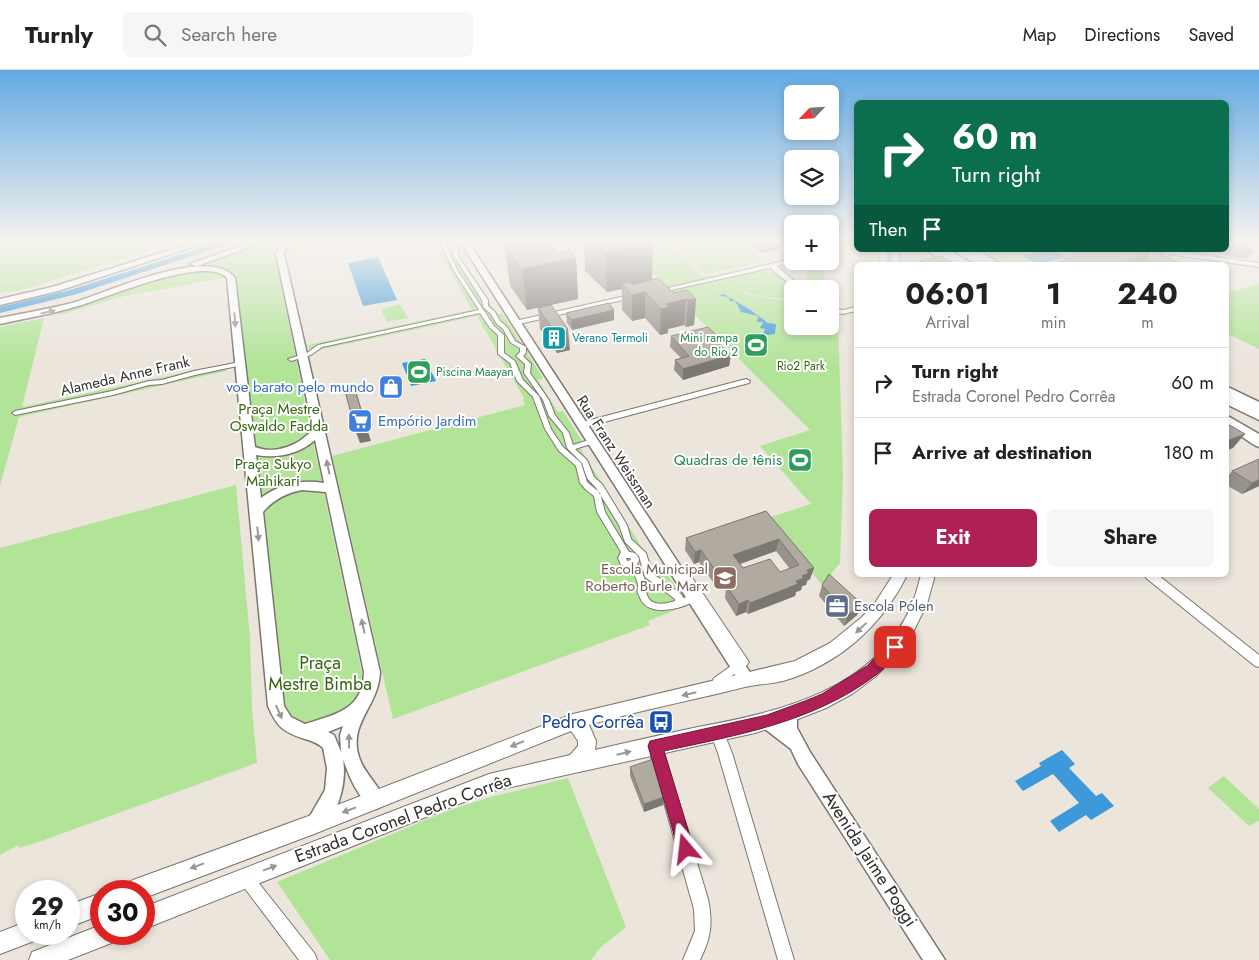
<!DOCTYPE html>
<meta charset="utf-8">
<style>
body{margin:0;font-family:Jost,sans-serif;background:#f6f6f6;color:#222;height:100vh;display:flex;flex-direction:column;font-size:19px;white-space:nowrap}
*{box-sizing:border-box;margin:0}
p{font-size:16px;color:#767676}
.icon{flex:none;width:28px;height:28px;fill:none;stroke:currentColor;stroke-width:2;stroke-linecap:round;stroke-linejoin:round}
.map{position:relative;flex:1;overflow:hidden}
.side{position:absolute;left:854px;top:192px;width:375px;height:315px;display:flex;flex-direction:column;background:#fff;border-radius:8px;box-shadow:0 2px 8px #0003}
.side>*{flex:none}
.banner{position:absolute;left:854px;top:30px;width:375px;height:152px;border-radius:8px;box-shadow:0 2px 8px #0003;background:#0b6e4f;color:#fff;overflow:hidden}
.needle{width:32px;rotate:245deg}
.tools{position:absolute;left:784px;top:15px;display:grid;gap:10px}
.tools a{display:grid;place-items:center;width:55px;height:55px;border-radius:8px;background:#fff;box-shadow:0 2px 8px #0003;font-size:25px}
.speed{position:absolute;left:15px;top:810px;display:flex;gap:10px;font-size:25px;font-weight:700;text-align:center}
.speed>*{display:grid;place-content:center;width:65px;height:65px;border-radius:50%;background:#fff;box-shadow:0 2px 8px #0003;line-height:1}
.speed small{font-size:12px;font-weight:400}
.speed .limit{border:8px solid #d22;background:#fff;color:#111}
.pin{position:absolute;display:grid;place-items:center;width:42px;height:42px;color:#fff;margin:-21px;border-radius:10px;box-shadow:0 2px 8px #0006}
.me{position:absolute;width:55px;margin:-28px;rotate:343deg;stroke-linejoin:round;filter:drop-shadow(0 0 4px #0008)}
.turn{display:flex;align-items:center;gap:18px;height:105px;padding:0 15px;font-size:22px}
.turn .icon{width:65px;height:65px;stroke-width:2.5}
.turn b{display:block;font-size:35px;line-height:42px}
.then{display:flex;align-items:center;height:48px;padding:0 15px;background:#0003;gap:10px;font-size:19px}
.eta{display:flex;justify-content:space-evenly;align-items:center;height:85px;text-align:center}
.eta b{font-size:30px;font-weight:700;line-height:35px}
.action{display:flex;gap:10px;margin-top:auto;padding:10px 15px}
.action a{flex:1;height:58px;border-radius:8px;background:#af2057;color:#fff;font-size:20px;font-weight:700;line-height:58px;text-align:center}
.action a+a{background:#f6f6f6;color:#222}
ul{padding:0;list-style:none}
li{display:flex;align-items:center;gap:15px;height:70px;padding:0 15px;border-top:1px solid #e0e0e0}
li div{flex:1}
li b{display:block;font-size:19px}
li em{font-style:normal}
header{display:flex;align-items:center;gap:30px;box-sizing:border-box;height:70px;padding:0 25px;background:#fff;border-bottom:1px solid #e0e0e0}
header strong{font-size:24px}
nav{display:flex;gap:28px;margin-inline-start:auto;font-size:18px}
.search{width:350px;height:45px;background:#f6f6f6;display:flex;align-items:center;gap:12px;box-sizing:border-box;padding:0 18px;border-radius:8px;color:#767676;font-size:19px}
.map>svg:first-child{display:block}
.green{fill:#b2e498}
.water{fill:#3d99d9}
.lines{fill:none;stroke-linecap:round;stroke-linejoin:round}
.river{fill:#3d99d9;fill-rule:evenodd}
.pedestrian-casing{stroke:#7c766e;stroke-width:2}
.minor-casing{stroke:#7c766e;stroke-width:2}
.tertiary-casing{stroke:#7c766e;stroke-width:3}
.secondary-casing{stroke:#7c766e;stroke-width:2}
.primary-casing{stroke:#7c766e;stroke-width:3}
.trunk-casing{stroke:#7c766e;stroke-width:3}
.pedestrian{fill:#fff;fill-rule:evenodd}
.minor{fill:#fff;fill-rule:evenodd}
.tertiary{fill:#fff;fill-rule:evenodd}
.secondary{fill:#fff;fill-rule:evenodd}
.primary{fill:#fff;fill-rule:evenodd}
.trunk{fill:#fff;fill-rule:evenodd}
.wall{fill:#97928a;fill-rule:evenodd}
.shaded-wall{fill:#7b7771}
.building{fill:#b0aaa1;stroke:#7b7771;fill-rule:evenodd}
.oneway{fill:#989796}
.route{fill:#af2057;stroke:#721539}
.labels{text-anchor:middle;stroke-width:4;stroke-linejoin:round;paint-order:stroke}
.far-culture-label{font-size:12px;fill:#0d838f;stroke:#fff;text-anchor:start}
.far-leisure-label{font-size:12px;fill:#27864d;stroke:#fff;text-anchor:end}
.far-park-label{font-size:12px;fill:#35670e;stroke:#fff}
.street-label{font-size:15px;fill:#322f2c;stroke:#fff}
.shop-label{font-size:15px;fill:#366cbe;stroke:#fff;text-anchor:end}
.park-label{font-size:15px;fill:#35670e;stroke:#fff}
.leisure-label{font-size:15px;fill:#27864d;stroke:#fff;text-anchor:end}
.education-label{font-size:15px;fill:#785e54;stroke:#fff;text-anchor:end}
.service-label{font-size:15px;fill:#4e5e75;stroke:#fff;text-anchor:start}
.near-park-label{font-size:18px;fill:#35670e;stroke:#fff}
.near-transit-label{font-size:18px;fill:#164399;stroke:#fff;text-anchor:end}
.near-street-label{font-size:18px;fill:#322f2c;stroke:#fff}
</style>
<header>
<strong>Turnly</strong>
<div class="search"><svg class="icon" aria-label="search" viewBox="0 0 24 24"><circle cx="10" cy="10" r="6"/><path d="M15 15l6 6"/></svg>Search here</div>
<nav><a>Map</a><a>Directions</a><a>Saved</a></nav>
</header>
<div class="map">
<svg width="1259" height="890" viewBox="0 0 1259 890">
<rect width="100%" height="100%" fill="#ebe5dc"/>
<path class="green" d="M0,170H182L26,219L0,223Z
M294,170H350L282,184L288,175Z
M432,170H451L453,173L457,172L467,187L462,188L497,244L502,243L543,308L538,310L558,342L563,341L585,376L580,378L654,497L661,495L688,535L648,551L650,555L393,649L332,386L525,335L523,330L524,328L477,246L310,282L308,275L472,240Z
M620,170H665L672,179L703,206H715L746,224L774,229L792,230V256H830V246L838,249L843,407L840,493L822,515L768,448L811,434L760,376L810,360Z
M714,170H741L768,190L705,204L675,178Z
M269,174L276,179L274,183L311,361C299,374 269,387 253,376L234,210L230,202L212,197L210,194L211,191L256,175Z
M1001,180H1037L1004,189L1014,195H1010L988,183Z
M807,199L824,201L823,216L805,213Z
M194,200L215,202L224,208L125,226L59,245V241L171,204Z
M760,200C776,200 784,209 796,219H792V229C769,228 741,226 723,209Z
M1259,213V279L1226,263V224Z
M400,234L408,248L387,252L381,239Z
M44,248L22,337L225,294L226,301L19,347L0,416V257Z
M313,371L322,412C298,408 280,418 259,429L254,386C275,393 296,380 313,371Z
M236,415L250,568L252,638L257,693L33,774L19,778V775L0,785V478Z
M305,420L324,423L363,607L362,622L346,642L302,655L284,642L261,439L290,422Z
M1224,706L1259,739V751L1249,756L1208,718Z
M568,708L626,857L601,877L591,890H330L277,812L447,741L487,728Z"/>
<path class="water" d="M1045,180H1054L1067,187L1038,194L1022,186Z
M378,187L397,230L363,236L348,193Z
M724,224L749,239L768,253L776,254L775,264L768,265L763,264L765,259L760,258L763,252H757L758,246L741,242L735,231H729V227L719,226Z
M425,289L436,311L411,316L402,293Z
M1062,680L1075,694L1069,698L1096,726L1102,723L1114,736L1091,750L1086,745L1059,762L1050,751L1079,733L1053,704L1023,721L1015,711L1041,696L1039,693Z"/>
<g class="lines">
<path class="river" d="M226,170H240L77,224L0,243V237L70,220Z"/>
<defs>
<path id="pedestrian" d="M439,170H443L458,201L494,256L504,265V283L515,291L523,310L539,326L551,359L563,377L581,393L587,412L600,423L605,442L629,482C635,482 639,485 639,491L637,494C640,500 644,506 646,512C647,516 645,521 647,525C651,537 666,534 675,531V529L645,507L639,486L625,472L619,455L596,418L587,408L582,393L567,378L563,363L549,346L543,330L524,303L525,294L516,286L520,282V278L511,273L503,259L496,253L491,244L483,237L482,230L454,186L453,178L444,170H449L457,178L458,186L488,230V236L495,242L500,251L507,257L515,271L526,277V283L523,286L531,294L530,303L549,330L555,345L569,363L573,375L592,369L595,371L594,373L575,379L587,390L594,407L602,414L627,455L631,469L646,483L652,503L682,525L683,528L695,525L680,502L681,500H687L747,589L749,592L747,595L722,613L720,621L717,622L714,621C712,617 712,612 714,608L738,591L698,529C685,538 651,548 641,530C641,529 638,524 638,523C637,521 638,518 638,515C637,509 634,503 630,498L621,495L618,488L621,482L597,442L594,426L586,420L580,413L576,396L559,381L545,359L533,327L517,311L510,293L498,284V265L490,258L480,243L322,277L311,285L291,291L288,289L307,283L318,275L479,240L454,201ZM626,488H630L631,490L627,491Z
M240,292L243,294L242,295L195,305L162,314L149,315L113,325L15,345L12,343L15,341L112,321L149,311L162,310L194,301Z"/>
<path id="minor" d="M1151,180H1167L1259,193V197L1154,182Z
M792,189V191H795L794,192L777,196L804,219H796L770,198L658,223L655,221Z
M634,224L637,226L636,227L515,255L511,253L515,251Z
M856,237V241L843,244L830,242V238L843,240Z
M746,309L750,311L749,313L582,358L578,355L579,353Z
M1145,505H1158L1259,585V597L1255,596L1146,508Z
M717,656L722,658L732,683L794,890H778L718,683L710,662L712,658Z
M655,670L660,672L662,676L708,829C713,854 711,867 700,890H683L695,861L694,839L648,676L650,672Z
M245,799L250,802L315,884L317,890H299L240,812L237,807L240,802Z"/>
<path id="tertiary" d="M202,170H214L58,221L0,235V229L52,217Z
M257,170H269L197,196L190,194Z
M286,170H295L286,177L284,184L380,602C379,636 348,653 359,687C364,703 378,714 385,730L382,736L376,739C359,732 349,706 343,689C347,712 338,752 315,762L309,759L306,753L325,720L327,698L323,678C318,673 312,671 305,669C283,662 277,657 268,636L227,208C207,184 106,228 78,236C53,244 26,248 0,254V248C24,243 48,239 72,233C106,223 210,174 235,208L255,377C276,385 300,375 313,359L276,184L280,174ZM315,370L324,413C302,409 279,414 261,428L256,385C277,389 299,384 315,370ZM302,420L326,422L364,602C363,640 336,644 305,654L291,647L284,636L263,442C273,430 286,423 302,420ZM343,656L340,665L341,682L334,665L328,662Z
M459,170H467L751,604L754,609L751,614L746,616L741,614Z
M789,637L795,639L797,644V658L810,682L945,890H923L798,694L791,679L761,656L759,651L761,646L767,644L781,651L783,639Z"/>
<path id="secondary" d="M879,180H887L888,195H880Z
M891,180H899L900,195H892Z
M893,505H907C882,556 838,595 783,611C771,614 758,614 745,617C694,630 641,640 589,655L596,671L595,680C629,672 664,664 698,657C779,642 877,620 912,534C916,525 918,515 921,505H935L927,534L912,564L895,587L875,607L852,624L826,638L793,651L755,663L489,722L144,859V837L489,704L570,685L578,676V671L571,661L314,764L144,828V821H122L126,814L133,810L314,744L573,644L795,591L830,573L862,547L875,533Z
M101,823V845L69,857V835Z
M26,852V864H37L34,871L0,884V862Z
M101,855V864H117L114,872L68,890H29L32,882Z"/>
<path id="primary" d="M926,180H938L962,195H949Z
M965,180H978L1002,195H989Z
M1226,316L1259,332V342L1226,326Z"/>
<path id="trunk" d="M936,180H949L975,195H962Z
M958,180H966L992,195H979L958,184Z
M1226,324L1259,340V350L1226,334Z
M1226,345L1259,364V377C1250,374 1236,361 1226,355Z"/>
</defs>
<use href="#pedestrian" class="pedestrian-casing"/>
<use href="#minor" class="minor-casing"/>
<use href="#tertiary" class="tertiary-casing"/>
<use href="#secondary" class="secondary-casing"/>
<use href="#primary" class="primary-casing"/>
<use href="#trunk" class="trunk-casing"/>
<use href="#pedestrian" class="pedestrian"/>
<use href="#minor" class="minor"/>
<use href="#tertiary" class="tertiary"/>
<use href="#secondary" class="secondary"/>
<use href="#primary" class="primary"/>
<use href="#trunk" class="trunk"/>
</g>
<path class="wall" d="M584,170H651L652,209L674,223L696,229L694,255L686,257L684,255L668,259V263L660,265L645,248L632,251L622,240V219L607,222L585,201Z
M743,170H781L780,179L761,183Z
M830,170H836L832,185H831L830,188Z
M845,170H856V171Z
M1227,170L1253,182L1248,189L1227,186L1224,180H1226Z
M505,176L558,183L576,188L578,229L527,240L510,216Z
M1091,180H1132L1148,187L1183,194L1056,195L1082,185L1090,183Z
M920,191L956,195H919Z
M538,238L570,280L557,283L540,259Z
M614,240V250L572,260L567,253L566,243Z
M671,266L716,272L731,285L729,296L683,310L674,300L675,290L681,288L670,277Z
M1232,401L1259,416L1242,424L1226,415V408Z
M766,441L814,498L810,509L807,511L806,515L802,516L801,520L796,522L795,526L748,544L746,542L736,546L725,528L726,518L723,512L715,515L699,492L694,494L685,480L686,468ZM776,481L790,499L780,502L743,498L740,494Z
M822,515L862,534L857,545L844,556L819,526Z
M630,697L664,727L663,735L644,742L630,706Z"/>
<path class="shaded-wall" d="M763,170H781L780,179L761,183Z
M653,172L652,212L626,218L622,214V219L607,222L605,182Z
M1150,183L1147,188H1146L1141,195H1111Z
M576,188L578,229L527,240L522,199Z
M645,222V248L632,251V225Z
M686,229L684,255L668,259V263L660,265L661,239L666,234Z
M696,229L694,255L686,257L688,230Z
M614,240V250L572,260L571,250Z
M568,259L570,280L557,283L555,262Z
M717,266L716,277L712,267Z
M731,285L729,296L683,310V299Z
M355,319L371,371L360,373L356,362Z
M1245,364L1233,378L1226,381V371Z
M1259,410V416L1242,424L1252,413Z
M779,469L776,481L731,497L733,485Z
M701,480L699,492L694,494L695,482Z
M814,498L810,509L807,511L806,515L802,516L801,520L796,522L795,526L748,544L750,533L802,506L807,500Z
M724,500L723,512L715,515L717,503Z
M748,530L746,542L736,546L739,534Z
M862,534L857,545L844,556L848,545Z
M664,727L663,735L644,742V734Z"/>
<path class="building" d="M535,170H547L558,183L569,180L576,188L522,199L505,176Z
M593,170H651L653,172L605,182Z
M830,170H836L835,172H833L832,178H830Z
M1227,170L1248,173L1253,182L1231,179Z
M1093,180H1132L1135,182L1150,181V183L1111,195H1058L1057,194L1076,183L1082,185L1094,181Z
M1159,184L1183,194L1163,195L1146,188Z
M941,186L956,195H926L920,191Z
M658,208L674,223L687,220L696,229L688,230L686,229L666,234L669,237L661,239L645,222L632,225L622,214L630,212L632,215Z
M609,233L614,240L571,250L566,243Z
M551,235L568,259L555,262L538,238Z
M708,257L717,266L712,267L731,285L683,299L675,290L689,286L671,266Z
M355,319L367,360L356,362L345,321Z
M1226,353L1245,364L1226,371Z
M1259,389V410L1252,413L1232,401Z
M766,441L814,498L807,500L809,503L802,506L804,508L796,511L798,514L750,533L748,530L739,534L727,517L734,514L724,500L717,503L701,480L695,482L686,468ZM779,469L799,495L780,502L770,489L743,498L733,485Z
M829,504L862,534L848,545L822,515Z
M653,689L664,727L644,734L630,697Z"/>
<defs><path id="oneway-solid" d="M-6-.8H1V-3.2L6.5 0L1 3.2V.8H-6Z" transform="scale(1.25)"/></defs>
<g class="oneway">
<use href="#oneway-solid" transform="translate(48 242) rotate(-12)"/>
<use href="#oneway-solid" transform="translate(235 250) rotate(86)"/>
<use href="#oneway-solid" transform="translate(328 397) rotate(-102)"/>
<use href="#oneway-solid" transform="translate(258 464) rotate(84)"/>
<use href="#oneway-solid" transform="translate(363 556) rotate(-102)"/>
<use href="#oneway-solid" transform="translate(861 558) rotate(137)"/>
<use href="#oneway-solid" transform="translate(689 624) rotate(167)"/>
<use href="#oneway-solid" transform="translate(279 642) rotate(66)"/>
<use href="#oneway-solid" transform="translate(349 671) rotate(-91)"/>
<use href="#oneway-solid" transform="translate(517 674) rotate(158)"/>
<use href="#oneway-solid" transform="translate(624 683) rotate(-13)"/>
<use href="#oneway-solid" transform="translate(349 740) rotate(159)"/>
<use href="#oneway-solid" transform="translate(197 796) rotate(160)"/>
<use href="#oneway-solid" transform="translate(270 798) rotate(-21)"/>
</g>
<linearGradient id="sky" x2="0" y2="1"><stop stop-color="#63a9e2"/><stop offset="0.58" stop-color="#f6f3ef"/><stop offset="1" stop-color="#f6f3ef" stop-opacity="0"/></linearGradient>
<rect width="1259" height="295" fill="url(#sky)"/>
<path class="route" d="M895,571L900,573L902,577L900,581C892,589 884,599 876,605C814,652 738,665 664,681L694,779L692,785L686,788L680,785L648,676L650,671L767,645L805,631L822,624L867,596L890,573Z"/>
<defs>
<symbol id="building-square" viewBox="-11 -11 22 22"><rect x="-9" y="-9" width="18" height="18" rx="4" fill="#0f9aa8" stroke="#fff"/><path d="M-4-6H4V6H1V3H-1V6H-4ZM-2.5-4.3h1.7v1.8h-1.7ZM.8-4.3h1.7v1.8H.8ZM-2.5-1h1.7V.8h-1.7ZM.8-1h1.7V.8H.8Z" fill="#fff"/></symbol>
<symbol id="stadium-square" viewBox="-11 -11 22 22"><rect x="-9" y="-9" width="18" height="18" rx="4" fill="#2e9e5b" stroke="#fff"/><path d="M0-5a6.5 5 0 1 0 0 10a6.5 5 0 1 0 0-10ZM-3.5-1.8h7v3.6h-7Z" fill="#fff"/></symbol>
<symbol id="shop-square" viewBox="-11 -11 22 22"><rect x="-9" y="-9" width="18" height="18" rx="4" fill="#3f7fe0" stroke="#fff"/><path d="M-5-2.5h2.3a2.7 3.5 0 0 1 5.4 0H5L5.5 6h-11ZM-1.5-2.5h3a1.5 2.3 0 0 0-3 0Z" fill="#fff"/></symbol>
<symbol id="supermarket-square" viewBox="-11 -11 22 22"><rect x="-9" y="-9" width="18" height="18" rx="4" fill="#3f7fe0" stroke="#fff"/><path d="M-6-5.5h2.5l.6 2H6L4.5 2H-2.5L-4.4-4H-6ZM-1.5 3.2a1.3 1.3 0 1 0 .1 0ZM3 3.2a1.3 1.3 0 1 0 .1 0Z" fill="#fff"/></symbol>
<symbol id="school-square" viewBox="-11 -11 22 22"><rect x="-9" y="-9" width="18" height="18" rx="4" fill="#8d6e63" stroke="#fff"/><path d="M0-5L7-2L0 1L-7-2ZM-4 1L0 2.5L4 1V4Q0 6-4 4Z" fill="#fff"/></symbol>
<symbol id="office-square" viewBox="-11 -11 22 22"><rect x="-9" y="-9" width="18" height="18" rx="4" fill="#5c6f8a" stroke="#fff"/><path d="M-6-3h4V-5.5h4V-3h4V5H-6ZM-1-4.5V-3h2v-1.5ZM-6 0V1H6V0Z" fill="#fff"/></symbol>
<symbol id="bus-square" viewBox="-11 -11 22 22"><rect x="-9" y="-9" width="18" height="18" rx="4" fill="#1a4fb4" stroke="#fff"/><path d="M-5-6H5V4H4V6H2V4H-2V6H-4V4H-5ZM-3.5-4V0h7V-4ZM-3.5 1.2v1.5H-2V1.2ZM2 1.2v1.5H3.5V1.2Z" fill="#fff"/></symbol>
</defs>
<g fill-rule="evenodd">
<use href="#building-square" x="540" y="254" width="28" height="28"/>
<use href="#stadium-square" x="742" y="261" width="28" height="28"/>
<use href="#stadium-square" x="405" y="288" width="28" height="28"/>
<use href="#shop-square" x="377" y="303" width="28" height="28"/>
<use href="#supermarket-square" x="346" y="337" width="28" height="28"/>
<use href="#stadium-square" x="786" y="376" width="28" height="28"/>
<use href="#school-square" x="711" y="494" width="28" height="28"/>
<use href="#office-square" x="823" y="522" width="28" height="28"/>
<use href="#bus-square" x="647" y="638" width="28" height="28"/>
</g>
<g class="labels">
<g class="far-culture-label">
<text x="572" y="272">Verano Termoli</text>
</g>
<g class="far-leisure-label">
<text x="738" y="272">Mini rampa<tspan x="738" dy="14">do Rio 2</tspan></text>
<text x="436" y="306" text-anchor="start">Piscina Maayan</text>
</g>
<g class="far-park-label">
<text x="801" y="300">Rio2 Park</text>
</g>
<g class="street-label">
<text transform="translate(125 306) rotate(-13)" y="5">Alameda Anne Frank</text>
<text transform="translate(616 382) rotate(57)" y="5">Rua Franz Weissman</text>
</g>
<g class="shop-label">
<text x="374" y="322">voe barato pelo mundo</text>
<text x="378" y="356" text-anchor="start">Empório Jardim</text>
</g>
<g class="park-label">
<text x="279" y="344">Praça Mestre<tspan x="279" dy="17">Oswaldo Fadda</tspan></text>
<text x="273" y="399">Praça Sukyo<tspan x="273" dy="17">Mahikari</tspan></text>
</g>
<g class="leisure-label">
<text x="782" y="395">Quadras de tênis</text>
</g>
<g class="education-label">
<text x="708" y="504">Escola Municipal<tspan x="708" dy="17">Roberto Burle Marx</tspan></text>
</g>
<g class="service-label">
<text x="854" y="541">Escola Pólen</text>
</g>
<g class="near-park-label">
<text x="320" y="599">Praça<tspan x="320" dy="21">Mestre Bimba</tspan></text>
</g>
<g class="near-transit-label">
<text x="644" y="658">Pedro Corrêa</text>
</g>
<g class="near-street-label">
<text transform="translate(403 748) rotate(-20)" y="6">Estrada Coronel Pedro Corrêa</text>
<text transform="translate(870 789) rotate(57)" y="6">Avenida Jaime Poggi</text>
</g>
</g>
</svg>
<div class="tools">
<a><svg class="needle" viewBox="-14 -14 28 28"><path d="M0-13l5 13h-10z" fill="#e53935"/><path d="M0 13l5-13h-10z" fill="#767676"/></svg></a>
<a><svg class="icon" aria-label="layers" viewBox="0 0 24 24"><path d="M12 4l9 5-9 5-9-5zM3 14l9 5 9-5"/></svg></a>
<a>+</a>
<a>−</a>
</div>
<div class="speed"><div>29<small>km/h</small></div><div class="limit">30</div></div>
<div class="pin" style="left:895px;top:577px;background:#d93025"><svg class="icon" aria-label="arrive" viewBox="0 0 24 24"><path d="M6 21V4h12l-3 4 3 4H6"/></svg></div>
<svg class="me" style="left:686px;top:779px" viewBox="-20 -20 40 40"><path d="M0-17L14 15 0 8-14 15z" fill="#af2057" stroke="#fff" stroke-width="4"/></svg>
<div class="banner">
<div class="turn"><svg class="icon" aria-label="right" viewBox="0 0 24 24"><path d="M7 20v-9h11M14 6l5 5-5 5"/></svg><div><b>60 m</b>Turn right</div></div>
<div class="then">Then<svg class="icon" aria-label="arrive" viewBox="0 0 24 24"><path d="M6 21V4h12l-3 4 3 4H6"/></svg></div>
</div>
<section class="side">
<div class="eta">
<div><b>06:01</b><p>Arrival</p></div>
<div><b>1</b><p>min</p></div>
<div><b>240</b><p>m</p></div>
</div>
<ul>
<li><svg class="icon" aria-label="right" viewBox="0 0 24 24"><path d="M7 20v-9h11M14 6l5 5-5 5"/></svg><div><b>Turn right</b><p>Estrada Coronel Pedro Corrêa</p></div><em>60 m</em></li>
<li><svg class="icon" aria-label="arrive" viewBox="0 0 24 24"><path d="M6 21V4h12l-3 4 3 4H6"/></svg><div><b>Arrive at destination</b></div><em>180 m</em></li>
</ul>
<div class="action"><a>Exit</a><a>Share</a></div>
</section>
</div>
